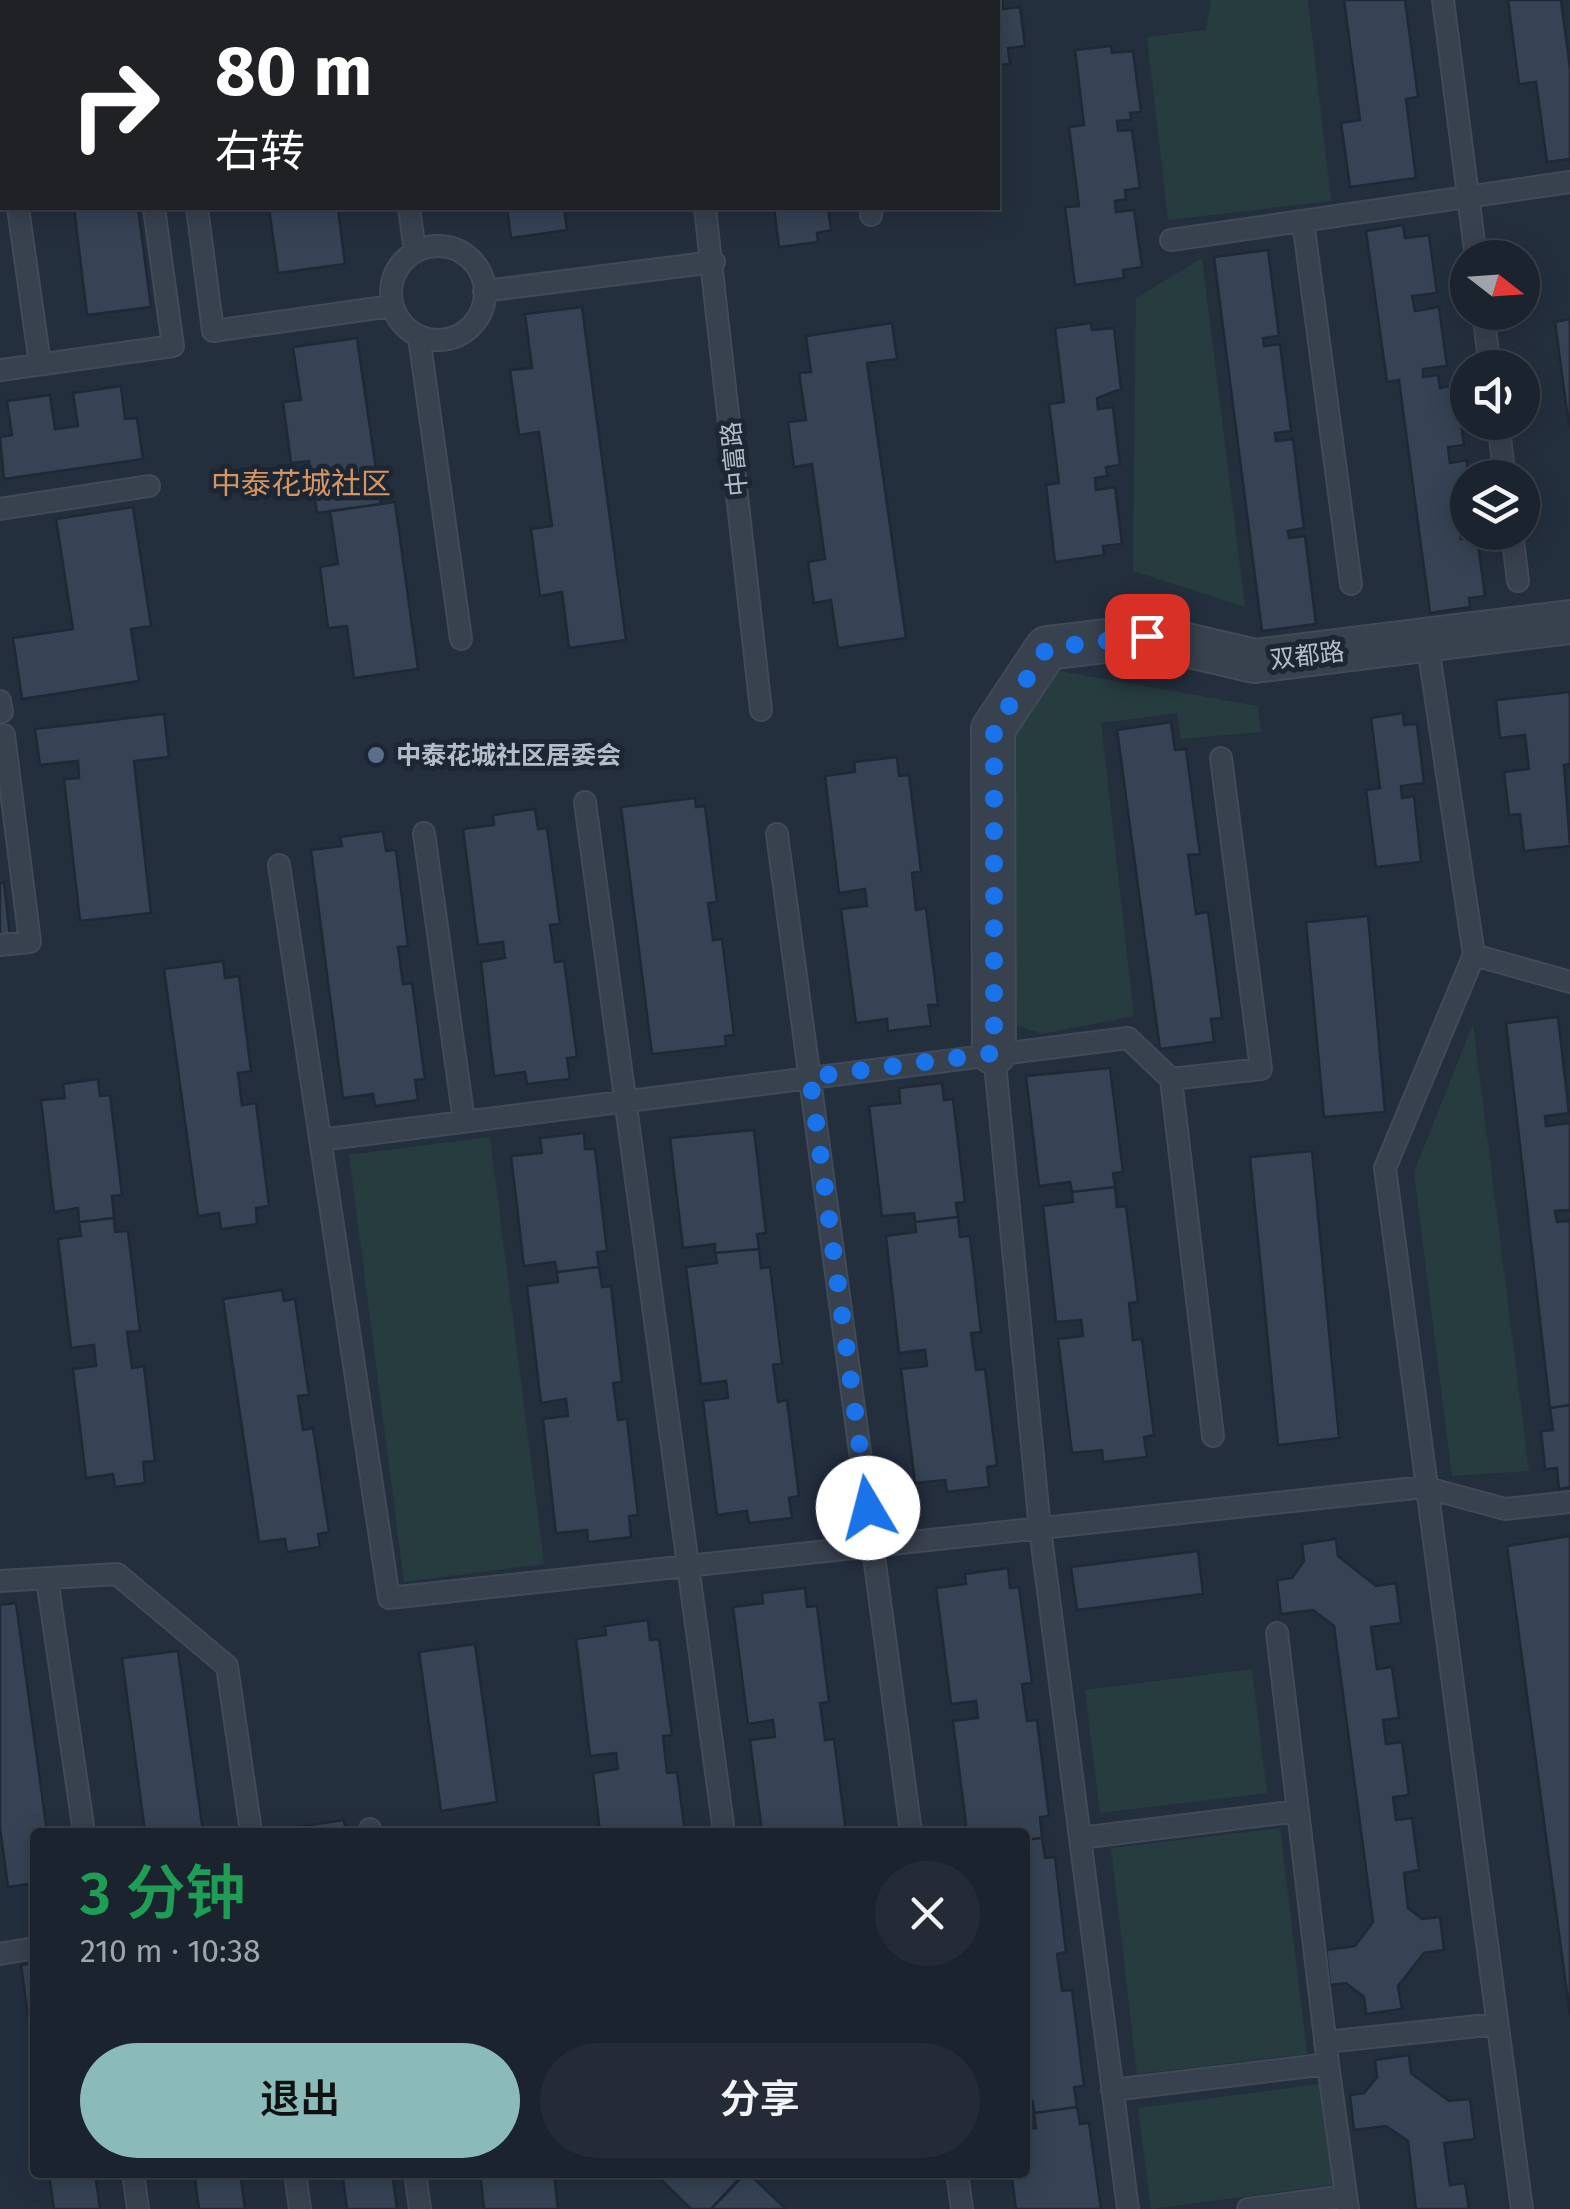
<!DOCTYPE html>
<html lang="zh">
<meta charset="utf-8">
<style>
body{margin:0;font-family:"Fira Sans","Noto Sans SC",sans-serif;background:#242b36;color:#f1f3f6;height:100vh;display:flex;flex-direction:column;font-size:38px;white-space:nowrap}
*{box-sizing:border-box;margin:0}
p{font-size:32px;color:#a0a4aa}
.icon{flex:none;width:55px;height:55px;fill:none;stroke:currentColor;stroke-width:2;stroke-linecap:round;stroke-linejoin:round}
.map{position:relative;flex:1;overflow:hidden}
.side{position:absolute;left:30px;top:1828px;width:1000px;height:350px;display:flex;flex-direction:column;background:#1b232e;border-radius:10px;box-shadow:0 5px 25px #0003,0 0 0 2px #39404a}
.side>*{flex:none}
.banner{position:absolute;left:0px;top:0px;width:1000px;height:210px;box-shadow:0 5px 25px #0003,0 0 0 2px #39404a;background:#202124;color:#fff;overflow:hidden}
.needle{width:65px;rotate:107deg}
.fabs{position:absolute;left:1450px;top:240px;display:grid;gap:20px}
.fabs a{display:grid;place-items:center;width:90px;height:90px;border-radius:50%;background:#1b232e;box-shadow:0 5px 25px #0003,0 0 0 2px #39404a;font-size:50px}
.pin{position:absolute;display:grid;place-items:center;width:85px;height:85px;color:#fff;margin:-42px;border-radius:20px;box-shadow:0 5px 15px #0006}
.me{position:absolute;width:110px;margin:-55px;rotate:352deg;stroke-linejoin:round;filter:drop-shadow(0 0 8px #0008)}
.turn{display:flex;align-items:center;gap:35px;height:210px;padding:0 50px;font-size:45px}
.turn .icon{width:130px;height:130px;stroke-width:2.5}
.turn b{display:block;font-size:70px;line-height:85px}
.round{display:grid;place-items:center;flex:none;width:105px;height:105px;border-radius:52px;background:#242b36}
.headline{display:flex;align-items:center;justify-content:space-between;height:170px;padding:0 50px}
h1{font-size:60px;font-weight:600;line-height:75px;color:#1e9e55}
.cta{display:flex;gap:20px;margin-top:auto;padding:20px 50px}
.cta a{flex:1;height:115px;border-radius:60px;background:#8bbbb9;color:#111;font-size:40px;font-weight:600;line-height:115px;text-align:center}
.cta a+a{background:#242b36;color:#f1f3f6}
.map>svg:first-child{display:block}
.green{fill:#263c3f}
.building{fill:#364354;stroke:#1f2835;stroke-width:2.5}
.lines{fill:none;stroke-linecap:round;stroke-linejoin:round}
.lane-casing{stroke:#414a57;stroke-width:24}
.street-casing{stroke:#414a57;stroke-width:46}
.lane{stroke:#38414e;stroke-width:20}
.street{stroke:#38414e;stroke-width:42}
.route{stroke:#1a73e8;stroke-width:18;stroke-dasharray:0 32.4}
.service-dot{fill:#5c6f8a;stroke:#1d2633;stroke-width:4}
.labels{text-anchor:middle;stroke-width:10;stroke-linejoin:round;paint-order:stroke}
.street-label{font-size:25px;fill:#b4bcc9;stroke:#1d2633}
.poi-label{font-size:25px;font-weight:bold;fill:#b4bcc9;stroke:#1d2633;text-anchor:start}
.quarter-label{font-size:30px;fill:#d59563;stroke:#1d2633}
</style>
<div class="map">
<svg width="1570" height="2209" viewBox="0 0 1570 2209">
<rect width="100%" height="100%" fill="#242f3e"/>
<path class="green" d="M1211,0H1308L1331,201L1168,220L1147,37L1206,30Z
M1202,258L1245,607L1133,571L1136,298Z
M1036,667L1258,706L1261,732L1181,739L1177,713L1101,723L1134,1016L1042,1034L1016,1025L988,844L997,746Z
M1473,1024L1529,1471L1452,1476L1414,1172Z
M490,1137L544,1564L404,1582L349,1155Z
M1252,1669L1267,1793L1100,1813L1085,1690Z
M1280,1828L1307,2054L1137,2074L1111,1848Z
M1326,2083L1339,2184L1151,2209L1138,2108Z"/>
<path class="building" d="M1002,0L1003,9L1020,7L1025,46L1008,48L1010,64L998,65V2H937Z
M1344,0H1405L1418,97L1406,99L1416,178L1350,187L1341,123L1360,120Z
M1508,0H1561L1570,69V159L1547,162L1536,82L1519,84Z
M1111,46L1112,53L1133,51L1141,112L1130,113L1131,120L1117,121L1118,131L1132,130L1140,188L1125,190L1126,199L1115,201L1116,212L1134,210L1142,267L1123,270L1124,278L1075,285L1065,207L1079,206L1069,127L1084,125L1075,50Z
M74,208H138L151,307L87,315Z
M269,208H349L338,209L345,264L278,273Z
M507,208H564L567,230L511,238Z
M774,208H828L831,230L817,233L818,242L779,247Z
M1403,225L1405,238L1429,235L1437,293L1412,296L1415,311L1439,307L1447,366L1423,369V377L1438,375L1440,388L1456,385L1464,445L1448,447L1450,463L1467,460L1468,521L1459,523L1461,539L1477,536L1485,596L1469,598L1470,607L1430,613L1399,380L1387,382L1366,231Z
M1268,250L1279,336L1263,338L1264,346L1280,344L1291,431L1275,433L1276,441L1293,439L1304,528L1288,531L1289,538L1305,536L1316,624L1262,631L1214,257Z
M582,307L626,640L569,648L562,592L540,596L531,529L552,526L539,432L519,435L510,370L532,368L525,314Z
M1570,319V426H1569L1555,322Z
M892,323L897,359L867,363L906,638L838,648L831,600L814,603L808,562L825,559L812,464L794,467L788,422L806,420L799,373L811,372L806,336Z
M1091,323L1092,330L1114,328L1121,389L1097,398L1098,409L1113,407L1120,465L1106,467L1107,476L1095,478L1096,490L1115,487L1122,544L1103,546L1104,555L1055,562L1046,485L1059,483L1049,404L1064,402L1055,328Z
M357,338L381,504L317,513L309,461L291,463L283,402L301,400L293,347Z
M121,386L125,419L137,418L143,459L4,479L0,437L12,435L7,401L50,395L55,429L78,426L73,393Z
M395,502L418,669L354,678L347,626L328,628L320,567L338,564L330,511Z
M133,507L151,626L131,629L139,681L22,699L13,638L73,629L56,519Z
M1570,692V764L1564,765L1570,846L1524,851L1520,814L1509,815L1504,772L1529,769L1525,735L1500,738L1496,700Z
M1403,713L1404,725L1417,724L1424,783L1401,786L1402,798L1414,796L1421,862L1376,867L1366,790L1380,788L1371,718Z
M164,714L169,757L134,761L151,913L80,921L64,779L79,778L78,761L40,765L35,729Z
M1171,722L1175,750L1186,749L1200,854L1188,855L1196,914L1208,912L1222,1018L1211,1019L1214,1042L1160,1049L1117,730Z
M897,757L899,776L909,775L921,871L912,873L916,910L926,908L938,1005H928L931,1026L888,1031L887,1019L856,1023L841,909L867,906L865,889L839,893L825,776L855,772L854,762Z
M695,798L696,807L705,806L717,902L708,903L713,940L722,939L734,1035L725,1036L726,1046L652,1054L621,807Z
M535,809L538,829L547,828L560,924L550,925L555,962L564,961L577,1057L567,1058L570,1079L527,1084L525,1072L494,1076L481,962L505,958L503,942L478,945L463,829L494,825L493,815Z
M383,831L386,851L396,850L408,946L398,947L403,984L412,983L425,1079L415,1080L418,1100L375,1106L373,1094L343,1098L311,850L342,846L340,837Z
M0,883H4L10,937L0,938Z
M1368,916L1385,1112L1324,1117L1306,922Z
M223,961L225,978L239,976L251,1071L238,1073L242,1105L256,1103L269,1206L256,1208L257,1224L221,1229L219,1213L198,1216L164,969Z
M1558,1017L1569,1113L1545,1116L1546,1126L1570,1123V1210L1555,1211L1557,1222L1570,1221V1405L1550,1408L1506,1023Z
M1110,1068L1123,1172L1113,1173L1115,1187L1072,1192L1070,1182L1039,1186L1026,1076Z
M98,1079L100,1096L110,1095L122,1195L112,1196L114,1218L79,1222L78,1208L54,1212L41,1100L65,1098L63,1084Z
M942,1083L944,1100L953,1099L965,1202L956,1203L958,1217L915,1222L914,1213L882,1216L869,1106L900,1103L899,1088Z
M754,1130L766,1233L757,1234L759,1249L715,1253V1244L683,1248L670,1138Z
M584,1133L585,1149H595L607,1251L597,1252L599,1267L557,1272L555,1262L524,1266L511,1156L542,1153L540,1138Z
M1312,1151L1339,1438L1278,1445L1250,1157Z
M1115,1187L1117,1207L1126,1206L1138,1302L1129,1303L1133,1340L1142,1339L1154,1435L1144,1437L1147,1457L1103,1462L1102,1450L1072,1453L1058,1339L1083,1336L1081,1320L1056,1322L1043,1206L1073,1202L1072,1192Z
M958,1217L960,1237L970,1236L981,1332L971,1333L976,1370L985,1369L997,1465L987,1467L989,1487L947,1492L945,1480L915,1483L901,1369L927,1366L925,1350L899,1353L886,1236L916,1232L915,1222Z
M114,1218L115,1232L128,1231L140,1331L127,1332L132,1368L144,1366L155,1461L143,1462L145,1483L115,1487L113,1474L86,1478L73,1369L96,1366L94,1345L71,1348L58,1239L81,1236L79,1222Z
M759,1249L761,1268L770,1267L782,1363L773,1365L778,1402L787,1400L799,1496L789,1498L792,1518L749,1523L747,1511L717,1515L703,1401L728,1398L726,1381L701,1384L686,1267L717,1263L715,1253Z
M599,1267L602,1287L611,1286L622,1382L613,1383L618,1420L627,1419L638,1515L629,1516L631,1537L588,1542L587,1530L556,1533L543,1419L568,1416L566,1399L541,1403L527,1286L558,1282L557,1272Z
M282,1290L284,1301L295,1299L309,1395L298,1396L303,1430L313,1428L329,1532L318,1534L320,1547L287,1552L285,1539L259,1542L223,1299Z
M1570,1405V1487L1559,1489L1557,1468L1545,1469L1541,1431L1553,1430L1550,1408Z
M1570,1536V2015L1507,1546Z
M1336,1539L1338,1556L1376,1586L1396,1583L1401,1623L1371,1627L1377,1669L1392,1667L1399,1718L1383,1720L1386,1744L1402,1742L1409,1795L1393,1797L1396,1820L1412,1818L1419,1870L1404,1873L1408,1908L1422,1919L1440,1917L1444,1950L1424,1953L1398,1986L1402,2009L1366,2014L1364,1997L1346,1983L1330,1985L1326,1950L1355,1946L1373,1922L1334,1626L1313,1610L1281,1614L1277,1580L1292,1578L1304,1561L1302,1544Z
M1198,1551L1203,1594L1077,1610L1071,1567Z
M1008,1568L1010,1588L1019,1587L1032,1683L1022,1684L1027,1721L1037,1720L1049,1816L1040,1817L1042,1838L1025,1840V1832H967L953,1721L978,1718L976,1701L951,1704L936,1588L966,1584L965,1574Z
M805,1588L807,1607L817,1606L829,1702L820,1703L825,1740L834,1739L846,1832H762L750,1740L775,1737L773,1720L748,1724L733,1607L763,1603L762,1593Z
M16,1603L47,1832H35V1883L8,1887L0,1827V1605Z
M648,1620L650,1640L659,1639L672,1735L663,1736L667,1773L677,1772L685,1832H600L593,1773L618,1769L616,1753L590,1756L576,1639L606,1635L605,1626Z
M475,1644L497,1802L441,1811L419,1652Z
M178,1651L203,1832H145L122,1658Z
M344,1820L346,1832H296V1827Z
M1042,1838L1045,1858L1055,1857L1066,1952L1057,1954L1062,1991L1072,1990L1084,2086L1074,2087L1077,2107L1034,2113L1033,2101L1025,2102V1840Z
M35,1963V2068L21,1965Z
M1409,2055L1411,2073L1449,2101L1470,2099L1475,2139L1444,2143L1450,2185L1465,2183L1469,2209H1416L1408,2141L1386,2126L1354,2130L1350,2095L1364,2093L1377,2077L1375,2060Z
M1077,2107L1080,2124L1089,2123L1101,2209H1016L1011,2172H1025V2129L1036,2128L1034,2113Z
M95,2172L100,2209H54L49,2175Z
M194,2172H240L245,2209H199Z
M342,2172H392L397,2209H347Z
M480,2172H554L558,2209H484Z
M653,2172H745L711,2209H691Z
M747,2172L786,2209H711Z"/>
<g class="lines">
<defs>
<path id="lane" d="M127,0V2
M170,0V2
M381,0V2
M674,0V2
M1443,0L1476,258
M907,2L908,0
M0,78L2,95
M18,208L40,364
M197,208L213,331L392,306
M409,208L415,251
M705,208L761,710
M871,215L872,208
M1303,221L1351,584
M1171,240L1570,182
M391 293a47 47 0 1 1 94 0a47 47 0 1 1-94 0Z
M484,291L714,262
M1483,312L1490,368
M419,337L461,639
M0,370L173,346L154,208
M1498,422L1505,478
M0,509L149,486
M1512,532L1518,581
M1427,640L1474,955L1570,982
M0,701L2,712
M585,802L724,1832
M424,833L464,1121
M777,834L911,1832
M279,865L389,1598L1424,1487L1505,1509L1570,1502
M0,945L30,942L4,735
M1474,955L1385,1168L1522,2209
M994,1053L1040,1529L1128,2209
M1171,1079L1213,1436
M320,1140L1128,1038L1171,1079L1261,1069L1221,758
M47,1579L84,1832
M0,1581L117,1574L227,1666L251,1832
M370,1829L371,1832
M1080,1838L1298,1811
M0,1954L35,1948
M1325,2042L1497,2024
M1328,2064L1348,2209
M1112,2090L1328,2064L1277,1633
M133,2172L138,2209
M295,2172L300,2209
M415,2172L420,2209
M957,2172L962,2209
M1248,2209L1346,2196"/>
<path id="street" d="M994,1053L993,729L1047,648L1147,636L1255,661L1570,622"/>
</defs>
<use href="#lane" class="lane-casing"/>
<use href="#street" class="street-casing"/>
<use href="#lane" class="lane"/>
<use href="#street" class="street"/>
</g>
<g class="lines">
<path class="route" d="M868,1508L810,1077L994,1053V729L1047,648L1147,636"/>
</g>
<circle class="service-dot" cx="376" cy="755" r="10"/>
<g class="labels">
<g class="street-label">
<text transform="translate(734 459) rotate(-96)" y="9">中富路</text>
<text transform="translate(1307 655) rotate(-7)" y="9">双都路</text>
</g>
<g class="poi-label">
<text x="396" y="764">中泰花城社区居委会</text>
</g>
<g class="quarter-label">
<text x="301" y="494">中泰花城社区</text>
</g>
</g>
</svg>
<div class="fabs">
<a><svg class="needle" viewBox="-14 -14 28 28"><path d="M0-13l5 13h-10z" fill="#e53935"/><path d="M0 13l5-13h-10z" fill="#a0a4aa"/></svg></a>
<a><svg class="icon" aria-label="sound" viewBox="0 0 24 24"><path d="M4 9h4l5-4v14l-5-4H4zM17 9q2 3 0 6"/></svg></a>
<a><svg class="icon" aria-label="layers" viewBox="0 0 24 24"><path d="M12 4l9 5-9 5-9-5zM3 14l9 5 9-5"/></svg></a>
</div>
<div class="pin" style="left:1147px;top:636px;background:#d93025"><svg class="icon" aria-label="arrive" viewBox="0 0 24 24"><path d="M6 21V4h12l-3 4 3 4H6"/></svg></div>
<svg class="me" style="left:868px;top:1508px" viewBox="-20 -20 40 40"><circle r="19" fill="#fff"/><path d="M0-13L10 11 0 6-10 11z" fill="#1a73e8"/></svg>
<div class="banner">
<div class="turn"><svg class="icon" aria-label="right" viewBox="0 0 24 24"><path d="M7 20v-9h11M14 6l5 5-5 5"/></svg><div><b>80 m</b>右转</div></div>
</div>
<section class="side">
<div class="headline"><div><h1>3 分钟</h1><p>210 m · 10:38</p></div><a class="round"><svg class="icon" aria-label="close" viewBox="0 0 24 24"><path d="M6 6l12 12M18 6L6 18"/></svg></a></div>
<div class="cta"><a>退出</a><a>分享</a></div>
</section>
</div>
